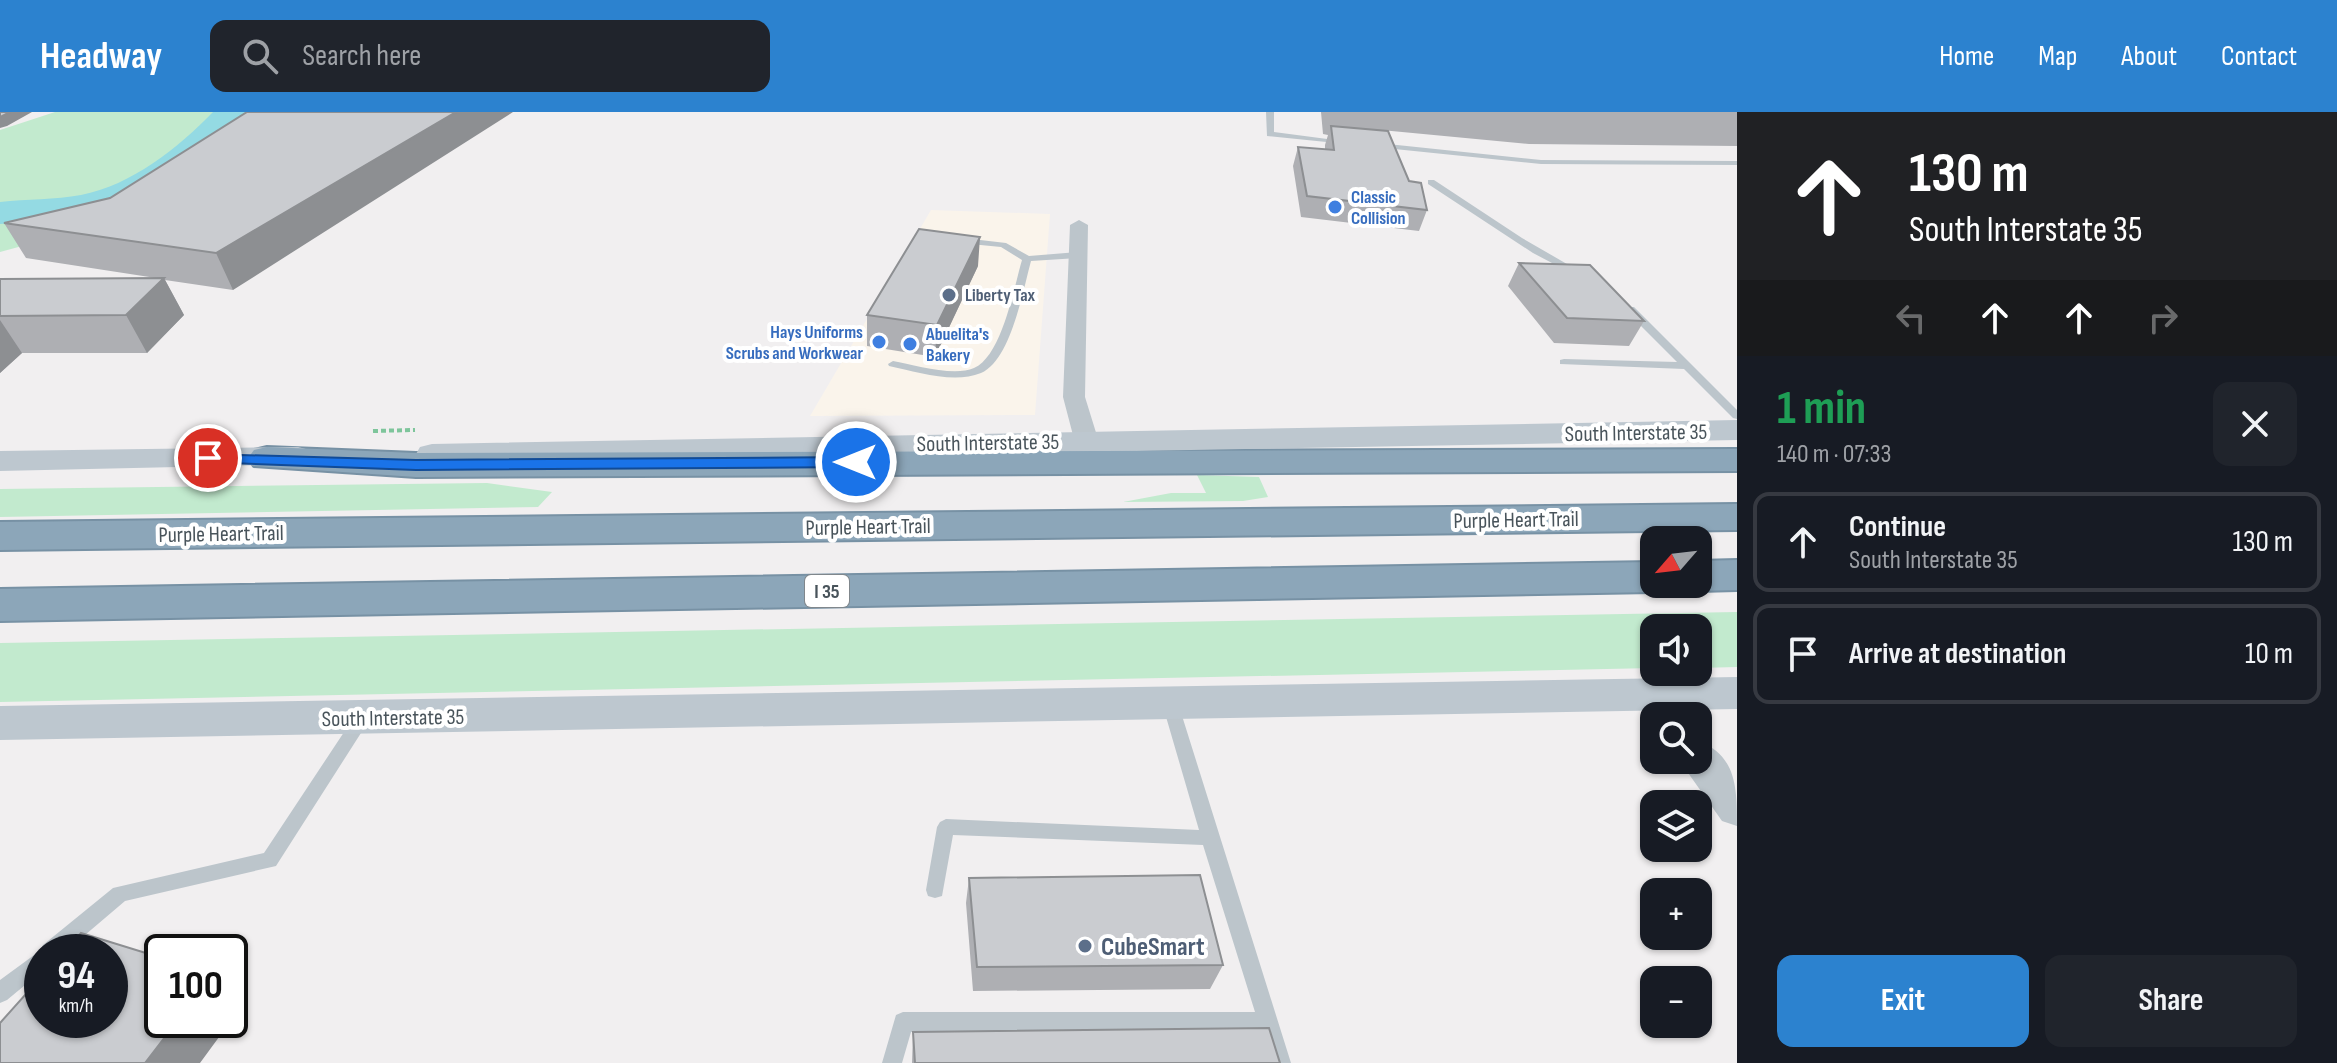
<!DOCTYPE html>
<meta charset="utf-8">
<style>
body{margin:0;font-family:"Sofia Sans Condensed",sans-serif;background:#20242c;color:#f1f3f6;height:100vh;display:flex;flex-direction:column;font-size:30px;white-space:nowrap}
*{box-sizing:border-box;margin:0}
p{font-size:26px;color:#9ea1a6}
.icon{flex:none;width:44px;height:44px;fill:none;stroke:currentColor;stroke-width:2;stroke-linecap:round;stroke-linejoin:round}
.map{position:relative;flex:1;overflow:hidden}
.side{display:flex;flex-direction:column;background:#171b24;width:600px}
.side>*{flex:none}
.top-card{background:#202124;color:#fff;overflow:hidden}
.needle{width:52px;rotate:242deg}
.tools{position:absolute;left:1640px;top:414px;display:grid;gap:16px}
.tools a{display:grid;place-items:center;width:72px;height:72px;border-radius:16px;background:#171b24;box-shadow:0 2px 6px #0004;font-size:40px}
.speed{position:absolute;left:24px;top:822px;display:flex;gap:16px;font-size:40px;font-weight:700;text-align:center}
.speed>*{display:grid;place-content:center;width:104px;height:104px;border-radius:50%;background:#171b24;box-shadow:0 2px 6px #0004;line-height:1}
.speed small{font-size:20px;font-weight:400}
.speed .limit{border:4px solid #111;border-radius:12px;background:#fff;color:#111}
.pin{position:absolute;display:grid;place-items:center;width:68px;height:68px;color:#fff;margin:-34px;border:4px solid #fff;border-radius:50%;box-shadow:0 2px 8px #0007}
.me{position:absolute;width:88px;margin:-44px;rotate:270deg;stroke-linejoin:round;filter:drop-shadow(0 0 6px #0008)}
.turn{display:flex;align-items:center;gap:28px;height:168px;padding:0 40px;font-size:36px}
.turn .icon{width:104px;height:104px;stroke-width:2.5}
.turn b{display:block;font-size:56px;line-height:68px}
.lanes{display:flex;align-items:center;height:76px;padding:0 40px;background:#0003;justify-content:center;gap:40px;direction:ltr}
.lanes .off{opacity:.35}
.round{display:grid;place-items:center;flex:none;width:84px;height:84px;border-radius:16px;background:#20242c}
.summary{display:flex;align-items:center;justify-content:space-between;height:136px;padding:0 40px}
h1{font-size:48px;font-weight:700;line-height:60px;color:#1e9e55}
.cta{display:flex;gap:16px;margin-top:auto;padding:16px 40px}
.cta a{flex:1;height:92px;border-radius:16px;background:#2c82cf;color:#fff;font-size:32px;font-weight:700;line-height:92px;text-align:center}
.cta a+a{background:#20242c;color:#f1f3f6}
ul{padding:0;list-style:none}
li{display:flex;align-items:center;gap:24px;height:100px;margin:0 16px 12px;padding:0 24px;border:4px solid #363941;border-radius:16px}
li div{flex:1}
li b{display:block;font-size:30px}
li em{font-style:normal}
header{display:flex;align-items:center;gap:48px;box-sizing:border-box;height:112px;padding:0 40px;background:#2c82cf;color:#fff}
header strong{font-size:38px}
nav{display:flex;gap:44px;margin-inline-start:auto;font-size:28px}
.search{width:560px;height:72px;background:#20242c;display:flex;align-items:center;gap:20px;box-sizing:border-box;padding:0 28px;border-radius:16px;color:#9ea1a6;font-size:30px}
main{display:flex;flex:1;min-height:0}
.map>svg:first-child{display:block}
.commercial{fill:#faf4eb}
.green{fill:#c2eace}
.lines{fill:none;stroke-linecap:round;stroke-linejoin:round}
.river{fill:#94dae3;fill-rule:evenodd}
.motorway-casing{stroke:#7791a4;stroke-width:4}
.path{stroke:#7ec59b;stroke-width:4;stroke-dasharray:5 3;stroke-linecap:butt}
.service{fill:#bcc5cb;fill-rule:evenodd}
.minor{fill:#bcc5cb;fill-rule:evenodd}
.tertiary{fill:#bcc5cb;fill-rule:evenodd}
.secondary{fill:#bdc7cf;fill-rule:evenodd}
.motorway{fill:#8ca6b9;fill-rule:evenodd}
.wall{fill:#aeafb3}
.shaded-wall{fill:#8d8f92}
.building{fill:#caccd0;stroke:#8d8f92;stroke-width:2}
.route{fill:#1a73e8;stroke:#114b97;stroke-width:2}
.shop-dot{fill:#3f7fe0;stroke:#fff;stroke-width:3}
.service-dot{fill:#5c6f8a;stroke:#fff;stroke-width:3}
.labels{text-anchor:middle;stroke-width:8;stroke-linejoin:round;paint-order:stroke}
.far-shop-label{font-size:18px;font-weight:bold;fill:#366cbe;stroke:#fff;text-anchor:start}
.far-service-label{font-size:18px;font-weight:bold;fill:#4e5e75;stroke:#fff;text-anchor:start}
.shield{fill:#fff;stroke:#80878c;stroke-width:2}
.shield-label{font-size:20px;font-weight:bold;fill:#49545b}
.street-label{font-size:22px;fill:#49545b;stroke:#fff}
.near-service-label{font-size:26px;font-weight:bold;fill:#4e5e75;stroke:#fff;text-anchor:start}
</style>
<header>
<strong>Headway</strong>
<div class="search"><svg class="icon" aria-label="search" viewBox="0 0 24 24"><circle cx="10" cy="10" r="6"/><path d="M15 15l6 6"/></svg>Search here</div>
<nav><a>Home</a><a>Map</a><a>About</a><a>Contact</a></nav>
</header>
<main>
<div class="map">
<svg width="1737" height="951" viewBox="0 0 1737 951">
<rect width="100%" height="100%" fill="#f1eff0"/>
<path class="commercial" d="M931,98L1050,102L1035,303L810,304Z"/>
<path class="green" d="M55,0H301L144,101L0,140V18Z
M1197,363L1259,365L1268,385L1243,389L1123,390L1171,381H1206Z
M487,371L552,380L538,395L0,405V377Z
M1737,500V555L1698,556V516H1654V556L0,590V531Z"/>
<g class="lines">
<path class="river" d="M213,0H246C209,53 149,91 87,104C59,110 29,110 0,112V90C27,87 55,88 81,83C132,73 178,36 213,0Z"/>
<defs>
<path id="motorway" d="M267,335L416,341L1737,337V359L416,365L254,354L248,346L254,338Z
M1737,392V418L0,438V410Z
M1737,448V478L1698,479L1681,472H1698V449Z
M1654,450V472H1672L1654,480L0,509V477Z"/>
</defs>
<use href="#motorway" class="motorway-casing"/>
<path class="path" d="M373,319L415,318"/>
<path class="service" d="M1266,0H1274V20L1350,30L1346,32L1267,24Z
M1378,31L1541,48L1737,49V53L1541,52L1375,35V31Z
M1428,68H1434L1522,126L1579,159L1571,161L1533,141L1428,72Z
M963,126L1006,131L1029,144L1078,140L1083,143L1078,146L1031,149C1023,178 1011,248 981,261C954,272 917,260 889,254L888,252L893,249C914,253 954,265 974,256C1002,244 1014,175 1022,148L1001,135L960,131L959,129Z
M1626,195H1634L1737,298V307L1733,306L1684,257L1560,252V248L1564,247L1677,250L1626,199Z
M1170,585L1176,587L1178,591L1291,951H1271L1261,920H911L902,951H882L896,903L903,900H1255L1203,733L953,723L942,784L935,786L928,784L926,778L937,715L940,710L946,707L1199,718L1162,591L1164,587Z
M362,600L368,602L370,606L368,610L276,754L125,789L65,840H42V859L7,888L0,891V868L41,838L43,833L113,776L264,741L356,602Z"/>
<path class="minor" d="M1079,108L1088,113L1085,285L1098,327L1086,334L1074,327L1063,285L1070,113Z"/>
<path class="tertiary" d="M1698,629C1737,643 1737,677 1737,714L1722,709L1679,648H1698Z"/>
<path class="secondary" d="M1737,308V328L432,352L420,349L416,342L420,335L432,332Z
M298,335L310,338L314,345L310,352L0,359V339Z
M1737,565V597L0,628V594Z"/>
<use href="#motorway" class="motorway"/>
</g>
<path class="wall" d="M247,0L233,178L165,168L184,203L147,241H22L0,261V167L156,166L26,146L4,111L110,86Z
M1321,0H1737V34L1529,32L1381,18L1409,69L1427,98L1419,119L1301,105L1293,54L1298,35L1325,37V33L1328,23L1323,22Z
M1519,151L1644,209L1629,234L1554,231L1508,174Z
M978,154L935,245L867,234V203Z
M969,766L1223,853L1210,877L973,879L966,791Z
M913,920L1280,951H912Z"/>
<path class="shaded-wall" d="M10,0H32L7,14L0,16V5Z
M456,0H513L233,178L216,141Z
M980,125L978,154L935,245L937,213Z
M164,166L184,203L147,241L126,203Z
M0,208L22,241L0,261Z
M230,877L244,891L200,951H145L178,908H230Z"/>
<path class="building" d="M0,0H10L0,5Z
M247,0H456L216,141L4,111L110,86Z
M1331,14L1388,19L1409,69L1421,71L1427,98L1307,84L1298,35L1334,38Z
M919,117L980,125L937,213L867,203Z
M1519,151L1590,153L1644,209L1567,206Z
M164,166L126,203L0,204V167Z
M1200,763L1223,853L977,855L969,766Z
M81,821L162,846V908H178L145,951H0V911L42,864V908H110V840H64Z
M1269,916L1280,951H915L913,920Z"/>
<path class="route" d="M208,342L416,348L856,345L864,350L856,355L416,358L202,350V343Z"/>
<g class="shop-dot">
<circle cx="1335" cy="95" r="8"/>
<circle cx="879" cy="230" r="8"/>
<circle cx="910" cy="232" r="8"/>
</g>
<g class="service-dot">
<circle cx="949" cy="183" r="8"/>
<circle cx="1085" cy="834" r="8"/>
</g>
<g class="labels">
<g class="far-shop-label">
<text x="1351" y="91">Classic<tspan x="1351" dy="21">Collision</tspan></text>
<text x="863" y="226" text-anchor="end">Hays Uniforms<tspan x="863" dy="21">Scrubs and Workwear</tspan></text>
<text x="926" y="228">Abuelita's<tspan x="926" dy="21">Bakery</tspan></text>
</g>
<g class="far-service-label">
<text x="965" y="189">Liberty Tax</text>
</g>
<rect class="shield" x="805" y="463" width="44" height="32" rx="6"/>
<g class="shield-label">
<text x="827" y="486">I 35</text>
</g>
<g class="street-label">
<text transform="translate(1636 320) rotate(-1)" y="8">South Interstate 35</text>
<text transform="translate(988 330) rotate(-1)" y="8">South Interstate 35</text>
<text transform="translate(1516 407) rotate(-1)" y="8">Purple Heart Trail</text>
<text transform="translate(868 414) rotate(-1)" y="8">Purple Heart Trail</text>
<text transform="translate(221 421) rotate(-1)" y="8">Purple Heart Trail</text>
<text transform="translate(393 605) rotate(-1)" y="8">South Interstate 35</text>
</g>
<g class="near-service-label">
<text x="1101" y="843">CubeSmart</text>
</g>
</g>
</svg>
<div class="tools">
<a><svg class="needle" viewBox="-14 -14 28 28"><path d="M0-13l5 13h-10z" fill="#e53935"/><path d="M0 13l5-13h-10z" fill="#9ea1a6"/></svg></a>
<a><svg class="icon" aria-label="sound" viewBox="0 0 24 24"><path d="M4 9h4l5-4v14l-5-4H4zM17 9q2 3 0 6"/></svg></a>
<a><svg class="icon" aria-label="search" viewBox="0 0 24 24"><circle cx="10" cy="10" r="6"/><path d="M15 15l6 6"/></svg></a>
<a><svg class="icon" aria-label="layers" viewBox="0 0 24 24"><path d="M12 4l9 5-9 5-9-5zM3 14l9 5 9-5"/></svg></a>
<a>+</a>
<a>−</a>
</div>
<div class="speed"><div>94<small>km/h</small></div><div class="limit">100</div></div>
<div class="pin" style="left:208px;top:346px;background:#d93025"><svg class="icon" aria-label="arrive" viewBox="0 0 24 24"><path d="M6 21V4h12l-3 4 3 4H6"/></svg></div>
<svg class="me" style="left:856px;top:350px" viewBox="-20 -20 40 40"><circle r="17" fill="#1a73e8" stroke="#fff" stroke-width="3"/><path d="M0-11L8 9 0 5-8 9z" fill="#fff"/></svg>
</div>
<section class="side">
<div class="top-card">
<div class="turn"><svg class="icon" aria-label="ahead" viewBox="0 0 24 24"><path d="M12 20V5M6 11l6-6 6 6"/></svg><div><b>130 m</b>South Interstate 35</div></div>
<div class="lanes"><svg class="icon off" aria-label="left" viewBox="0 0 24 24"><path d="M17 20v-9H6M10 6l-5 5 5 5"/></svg><svg class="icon" aria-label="ahead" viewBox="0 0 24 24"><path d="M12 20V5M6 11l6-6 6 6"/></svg><svg class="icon" aria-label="ahead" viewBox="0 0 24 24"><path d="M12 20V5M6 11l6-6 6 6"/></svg><svg class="icon off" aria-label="right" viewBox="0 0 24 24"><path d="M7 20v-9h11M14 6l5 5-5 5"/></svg></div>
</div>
<div class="summary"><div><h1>1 min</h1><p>140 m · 07:33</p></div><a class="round"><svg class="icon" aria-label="close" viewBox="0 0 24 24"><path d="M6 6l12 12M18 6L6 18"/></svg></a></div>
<ul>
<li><svg class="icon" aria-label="ahead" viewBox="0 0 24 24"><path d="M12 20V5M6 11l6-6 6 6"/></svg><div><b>Continue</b><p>South Interstate 35</p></div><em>130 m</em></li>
<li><svg class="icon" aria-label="arrive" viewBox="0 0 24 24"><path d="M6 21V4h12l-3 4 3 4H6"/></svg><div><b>Arrive at destination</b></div><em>10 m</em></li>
</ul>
<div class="cta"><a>Exit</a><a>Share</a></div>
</section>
</main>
